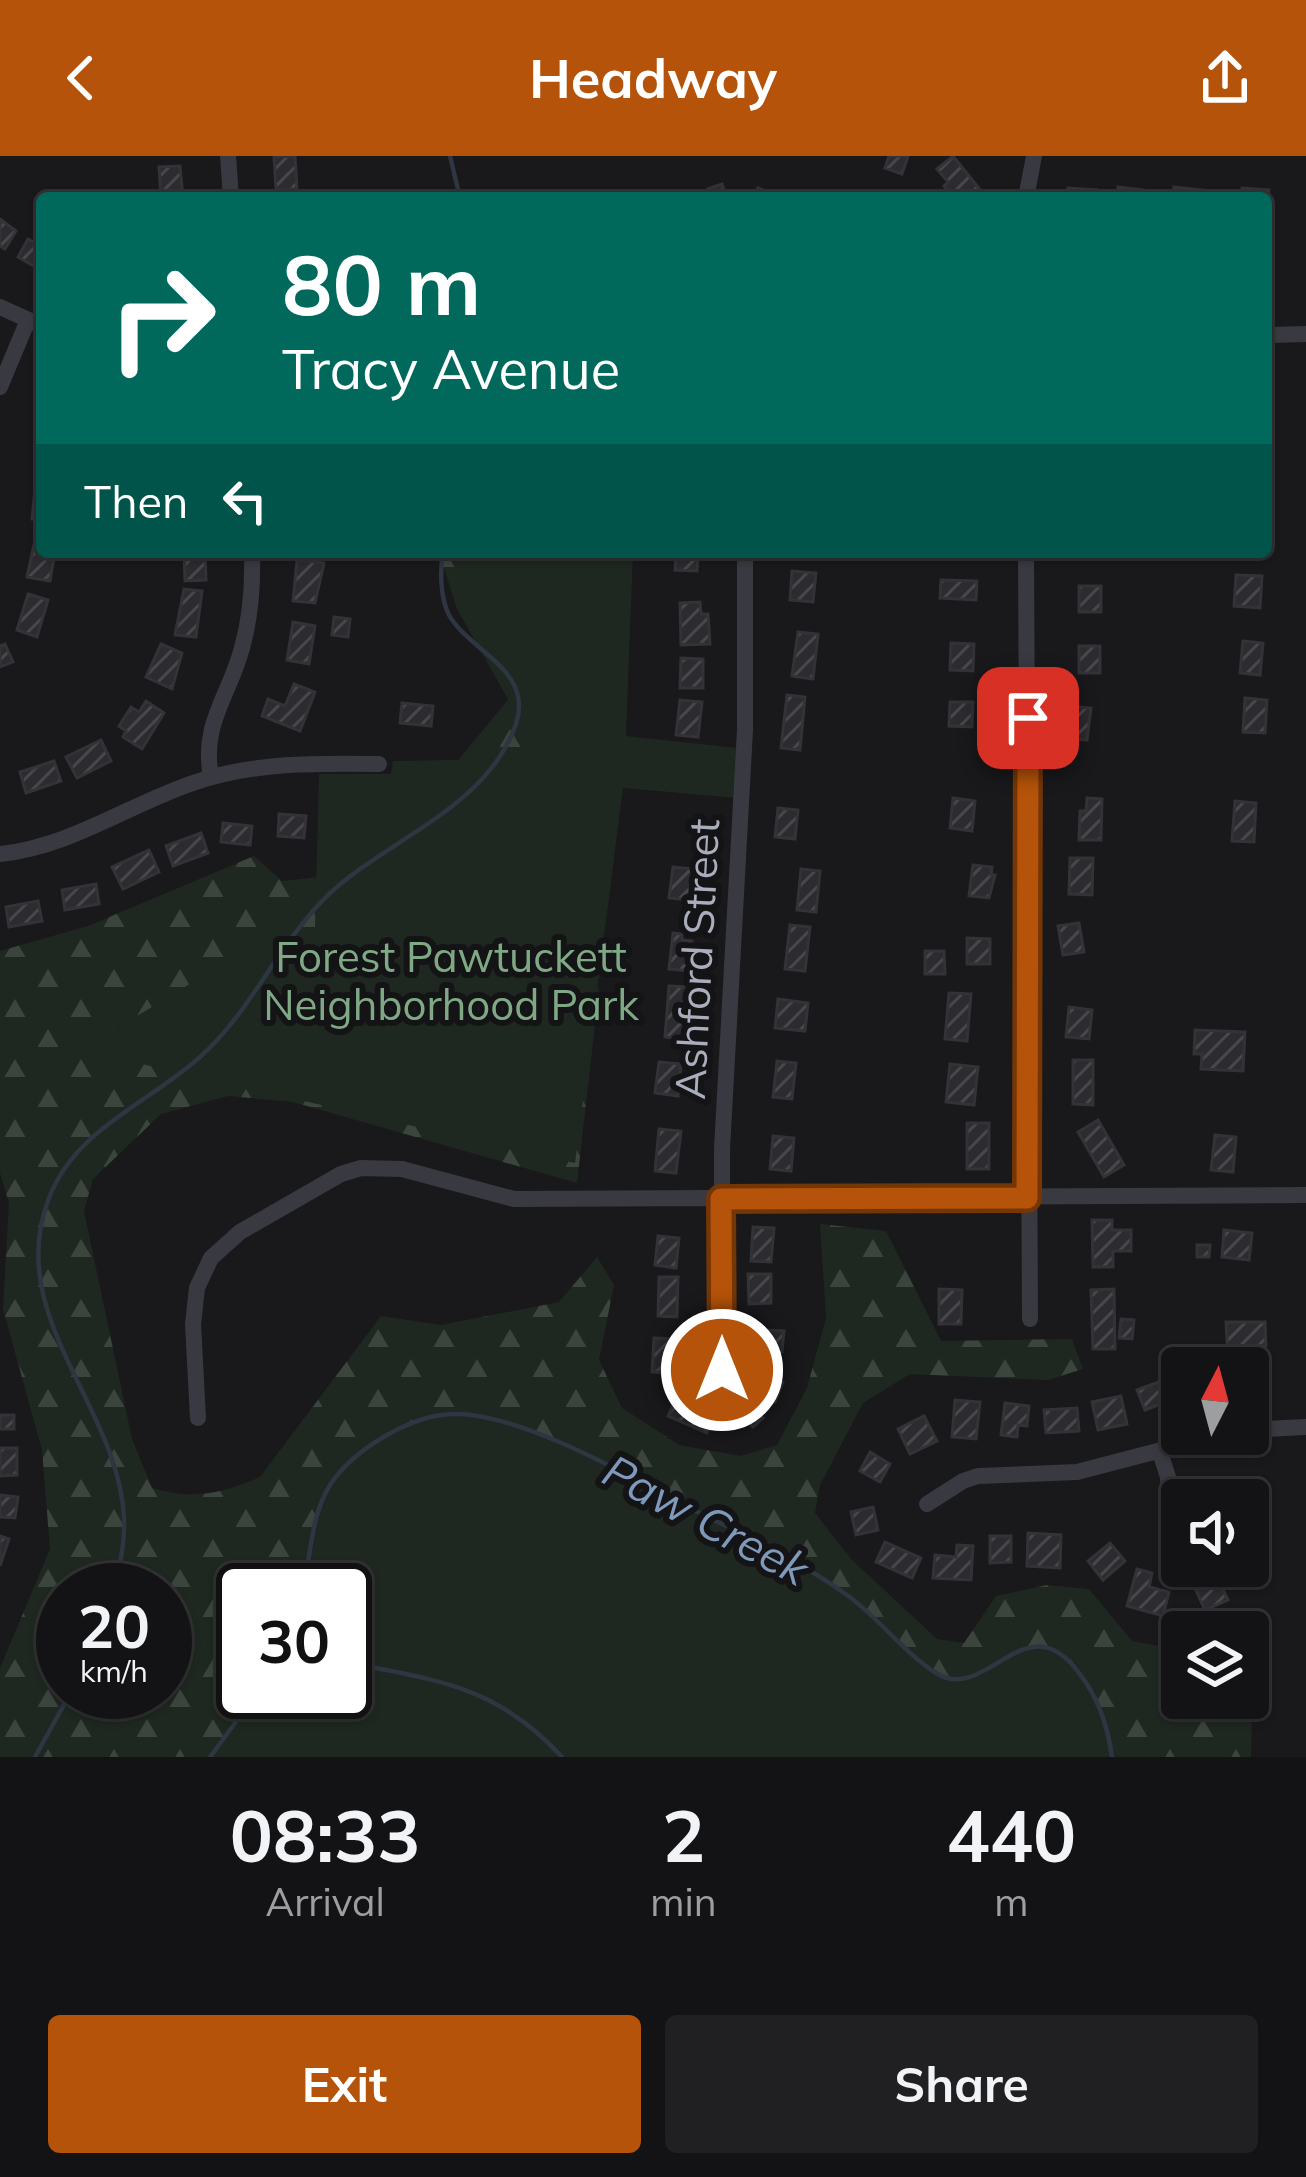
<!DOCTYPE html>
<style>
body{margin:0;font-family:Mulish,sans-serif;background:#202022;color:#f1f3f6;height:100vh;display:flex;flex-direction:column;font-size:45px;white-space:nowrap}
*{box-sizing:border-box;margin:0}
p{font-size:39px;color:#9d9ea0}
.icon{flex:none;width:66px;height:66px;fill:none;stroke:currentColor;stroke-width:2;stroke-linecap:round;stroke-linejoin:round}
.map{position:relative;height:1601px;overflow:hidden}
.panel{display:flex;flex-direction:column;background:#131214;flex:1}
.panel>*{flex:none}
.banner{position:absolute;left:36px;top:36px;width:1236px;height:366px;border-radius:12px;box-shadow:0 3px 9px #0004,0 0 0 3px #323234;background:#00695c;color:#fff;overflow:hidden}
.needle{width:78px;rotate:6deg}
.tools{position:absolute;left:1161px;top:1191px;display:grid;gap:24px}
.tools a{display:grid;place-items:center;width:108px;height:108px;border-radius:12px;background:#131214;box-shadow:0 3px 9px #0004,0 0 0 3px #323234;font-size:60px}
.speed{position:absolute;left:36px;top:1407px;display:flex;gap:24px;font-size:60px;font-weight:700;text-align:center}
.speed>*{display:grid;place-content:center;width:156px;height:156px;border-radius:50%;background:#131214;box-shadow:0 3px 9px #0004,0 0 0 3px #323234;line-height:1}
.speed small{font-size:30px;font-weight:400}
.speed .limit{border:6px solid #111;border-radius:18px;background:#fff;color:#111}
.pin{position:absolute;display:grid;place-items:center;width:102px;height:102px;color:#fff;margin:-51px;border-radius:24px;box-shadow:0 6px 18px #0006}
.me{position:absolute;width:132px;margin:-66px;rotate:0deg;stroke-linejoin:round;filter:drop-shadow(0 0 9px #0008)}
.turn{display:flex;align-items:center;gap:42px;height:252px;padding:0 48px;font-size:54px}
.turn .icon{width:156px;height:156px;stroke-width:2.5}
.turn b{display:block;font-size:84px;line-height:102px}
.then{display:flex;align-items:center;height:114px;padding:0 48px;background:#0003;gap:24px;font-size:45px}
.eta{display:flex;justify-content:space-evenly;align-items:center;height:204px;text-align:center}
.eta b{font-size:72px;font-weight:700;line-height:84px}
.primary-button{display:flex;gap:24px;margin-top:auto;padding:24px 48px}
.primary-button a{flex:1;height:138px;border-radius:12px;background:#b45309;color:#fff;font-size:48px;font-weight:700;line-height:138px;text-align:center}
.primary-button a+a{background:#202022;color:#f1f3f6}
header{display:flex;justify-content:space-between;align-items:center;height:156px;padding:0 48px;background:#b45309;color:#fff;font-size:54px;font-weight:700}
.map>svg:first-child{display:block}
.forest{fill:url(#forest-firs);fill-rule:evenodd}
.park{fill:#1e2720}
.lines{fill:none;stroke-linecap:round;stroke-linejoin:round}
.stream{stroke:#2d3641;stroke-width:4.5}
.building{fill:url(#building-hatch);stroke:#333237;stroke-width:3}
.minor{stroke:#393a41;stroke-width:16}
.route-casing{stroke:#753606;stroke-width:30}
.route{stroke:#b45309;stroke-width:21}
.labels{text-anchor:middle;stroke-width:12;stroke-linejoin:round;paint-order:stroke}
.park-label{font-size:42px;fill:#7fa985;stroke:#141316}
.street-label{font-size:42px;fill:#aaaebc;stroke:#141316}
.water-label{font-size:45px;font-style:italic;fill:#7e99ba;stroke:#141316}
</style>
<header><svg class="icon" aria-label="back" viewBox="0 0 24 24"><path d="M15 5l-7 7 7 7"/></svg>Headway<svg class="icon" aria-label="share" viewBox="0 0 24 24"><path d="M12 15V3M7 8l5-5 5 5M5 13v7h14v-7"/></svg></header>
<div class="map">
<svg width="1306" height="1601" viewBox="0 0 1306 1601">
<defs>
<pattern id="forest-firs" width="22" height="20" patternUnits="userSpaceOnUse" patternTransform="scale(3)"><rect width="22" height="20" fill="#1e2720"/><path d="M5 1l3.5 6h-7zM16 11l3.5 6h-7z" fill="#3c443e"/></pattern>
<pattern id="building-hatch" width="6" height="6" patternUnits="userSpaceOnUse" patternTransform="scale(3)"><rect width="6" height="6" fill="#2c2b2f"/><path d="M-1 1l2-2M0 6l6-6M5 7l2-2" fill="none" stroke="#48474b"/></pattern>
</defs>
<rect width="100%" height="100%" fill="#19181b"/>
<path class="forest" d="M439,396H625L583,826L599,833L577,1027L293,946L228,940L161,958L93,1023L84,1055L132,1283L152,1332C194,1344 220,1338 260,1321L381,1160L441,1169L559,1146L597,1101L614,1129L599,1204L622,1252L679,1289L741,1300L777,1289L807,1232L826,1162L820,1068L886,1075L941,1185L1072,1183L1083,1213L1048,1224L910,1218L863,1247L820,1329L815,1357L852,1404L937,1483L964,1487L996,1440L1047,1429L1089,1433L1132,1485L1182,1494V1542H1248V1486L1266,1482L1252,1557L1251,1601H0V1512L50,1393L42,1294L3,1153L9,1047L0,1017V795L88,770L254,700L282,725L330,720L447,618L514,536L457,453ZM63,1434H165V1536H63ZM243,1434H345V1536H243Z"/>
<path class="park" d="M457,396H633L626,580L738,592L737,642L623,632L575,1007L81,894L282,772L315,771L319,618H391L393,605L541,602L457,453Z
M452,1258C534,1263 623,1317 696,1354C747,1381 800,1405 847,1438C879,1461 902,1495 935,1516C972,1540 999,1492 1035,1490C1081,1487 1107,1565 1112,1601H210L258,1536H345V1434H302C308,1413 308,1390 313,1369C329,1308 392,1267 452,1258Z"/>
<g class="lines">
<path class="stream" d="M450,0L460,42
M114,1434C120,1410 125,1387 124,1362C119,1250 3,1160 49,1042C75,973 149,947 200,901C250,857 276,792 323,744C382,684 486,655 516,568C534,514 470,496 449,459C440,441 440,415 443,396
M302,1434C312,1399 310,1361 330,1329C353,1294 410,1259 453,1258C520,1256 635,1323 696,1355C748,1381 800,1405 847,1439C879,1462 902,1495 936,1517C987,1549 1025,1444 1079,1517C1098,1541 1108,1571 1112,1601
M345,1506C436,1524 496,1529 562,1601
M35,1601L71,1536
M210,1601L258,1536"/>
</g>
<path class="building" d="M295,0L297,33L276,34L274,1Z
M889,0H908L902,18L885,12Z
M953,0L986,41L984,42H954L944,30L948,26L937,13Z
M180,10L183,41L161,42L159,11Z
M722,28L727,42H707L711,41L708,33Z
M1118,31L1144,34L1143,42H1117Z
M1174,31L1203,34V42H1162V38L1173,39Z
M758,32L781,42H753Z
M1068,32L1097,34L1096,42H1055V39H1067Z
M1242,32L1269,34L1267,57L1266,42H1241Z
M0,63L16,75L5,93L0,90Z
M28,83L42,91V115L18,101Z
M40,276L42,277V315L36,314Z
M35,333H42V365L32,363Z
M35,384L42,385V396H55L50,425L27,421Z
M184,396H205L206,424L185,425Z
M676,396H698L697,415L675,414Z
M297,404L324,407L315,447L293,445Z
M792,415L816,417L813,446L790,444Z
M1236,419L1262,420L1260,452L1234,450Z
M941,424L977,425L976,444L940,442Z
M1079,430H1101V456H1079Z
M184,433L202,435L196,481L175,479Z
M28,438L48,444L37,481L17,474Z
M700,446L701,458H708L710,488L681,489L680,447Z
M334,461L350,463L348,481L332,479Z
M293,466L315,470L309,508L287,504Z
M798,476L818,478L813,523L792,520Z
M1243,485L1263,487L1260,519L1240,517Z
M951,487L974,488L973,515L950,514Z
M5,488L13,506L0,511V490Z
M161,488L182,497L172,533L146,521Z
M1079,490H1100V517H1079Z
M681,502L703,503V532H680Z
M294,528L315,536L300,575L262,560L268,543L285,550Z
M787,539L805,541L800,594L781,592Z
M1245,542L1267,544L1265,577L1243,576Z
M680,544L702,546L698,581L676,579Z
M146,545L164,557L142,593L123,581L126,575L119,570L131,551L139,556Z
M950,546H973L972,571L949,570Z
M402,547L433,550L431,570L400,567Z
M1069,550L1091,552L1087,584L1066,582Z
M101,584L111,605L77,622L66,601Z
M54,605L61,625L26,637L20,616Z
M953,642L975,645L972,675L950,672Z
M1087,642L1102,643L1101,684H1079L1080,655H1086Z
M1235,645L1256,647L1254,686L1232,685Z
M778,652L798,654L795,683L775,681Z
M279,658L306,660L304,682L278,680Z
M223,667L252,670L250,689L221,686Z
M201,677L208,697L173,710L166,690Z
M149,694L159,716L123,733L112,711Z
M1070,702H1093L1092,739L1069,738Z
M973,709L992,711L991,719H995L989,742L969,740Z
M673,711L694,713L690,744L669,742Z
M801,713L820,715L816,756L797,754Z
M96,728L99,748L65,754L62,734Z
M38,745L42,765L9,771L6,751Z
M1079,767L1084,796L1063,799L1058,770Z
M790,769L810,771L805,815L785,813Z
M673,777L682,778V784L692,785L689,815L669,813Z
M967,782L990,783V808H967Z
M925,795H944L945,818H925Z
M669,830L688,831L683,883L665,881Z
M949,837L971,838L967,885L945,883Z
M778,843L808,847L805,875L775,872Z
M1069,851L1092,854L1089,883L1066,881Z
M1195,874L1245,876L1243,915L1201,913L1202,898H1194Z
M1073,904H1093V949L1073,948Z
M777,905L796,907L792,943L773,941Z
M659,906L681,908L678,940L655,937Z
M950,908L978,911L974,949L946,946Z
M1098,964L1124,1009L1104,1021L1078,976Z
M967,967H989V1013H967Z
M659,973L681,975L676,1017L655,1015Z
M1215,979L1236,981L1233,1016L1211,1014Z
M773,980L794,982L791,1015L770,1013Z
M1092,1064H1112V1074H1131V1095H1113V1111H1093Z
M753,1071L774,1072L771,1106L751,1105Z
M1224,1074L1252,1077L1249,1104L1222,1101Z
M658,1080L679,1082L676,1112L655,1109Z
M1197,1089H1210L1209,1101H1197Z
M748,1118H771V1147L749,1148Z
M659,1121H678L677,1161L658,1160Z
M939,1133L962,1134L961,1168H939Z
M1114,1133L1115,1193H1093L1091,1134Z
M1121,1163L1134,1164L1132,1183L1119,1182Z
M1226,1166H1265L1266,1190L1243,1191L1244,1202H1228Z
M766,1174L784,1175L782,1196L764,1194Z
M654,1182L677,1183L674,1218L652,1216Z
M1213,1198L1216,1212H1182L1181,1205Z
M765,1218L783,1226L775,1246L756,1238Z
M1167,1223L1174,1243L1145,1254L1137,1234Z
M1121,1240L1127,1268L1098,1274L1092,1246Z
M675,1244L714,1261L707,1277L668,1260Z
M955,1244L980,1246L976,1283L952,1281Z
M1005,1247L1029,1250L1027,1270L1018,1269L1017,1281L1001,1279Z
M753,1251L763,1262L753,1271L742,1261Z
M1077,1252L1079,1275L1046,1277L1044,1254Z
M0,1259H14V1273H0Z
M924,1260L937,1285L910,1298L898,1273Z
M0,1292H17V1319L0,1320Z
M870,1296L890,1308L880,1326L860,1315Z
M1224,1326L1252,1327L1251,1343L1223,1344Z
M0,1339L18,1341L15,1362L0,1361Z
M873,1351L878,1374L856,1379L851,1356Z
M1028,1377L1061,1379L1060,1412L1027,1410Z
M0,1380L9,1383L0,1410Z
M990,1380H1011V1406L990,1407Z
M885,1386L921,1402L912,1422L876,1406Z
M1110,1387L1125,1405L1103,1424L1088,1405Z
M957,1389L973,1390L971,1424L933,1422L935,1399L956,1401Z
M1137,1413L1152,1417L1149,1431L1169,1436L1163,1460L1127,1450Z
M1217,1420L1228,1444L1205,1454L1194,1430Z"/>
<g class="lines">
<path class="minor" d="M228,0L231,42
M1026,42L1034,0
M0,151L42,170
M1266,179L1306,178
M0,231L28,164
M1026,396L1030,1163
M211,621C201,567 229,541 242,492C251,460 253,429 252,396
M0,698C70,691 128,649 193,627C253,606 317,607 379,608
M722,1214V993L745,574V396
M198,1262L193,1168L197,1132L211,1102L240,1076L341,1018L361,1012L402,1013L514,1043L1306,1039
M1248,1274L1306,1271
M1160,1296L1168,1321L1171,1378
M927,1348L963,1325L978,1320L1077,1316L1223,1278"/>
</g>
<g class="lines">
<defs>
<path id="route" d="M722,1214L721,1043L1027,1042L1028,562"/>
</defs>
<use href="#route" class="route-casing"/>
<use href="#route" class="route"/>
</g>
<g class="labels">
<g class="park-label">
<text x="451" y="816">Forest Pawtuckett<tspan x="451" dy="48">Neighborhood Park</tspan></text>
</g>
<g class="street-label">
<text transform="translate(697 803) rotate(-87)" y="15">Ashford Street</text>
</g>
<g class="water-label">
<text transform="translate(706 1364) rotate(28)" y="16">Paw Creek</text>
</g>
</g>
</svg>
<div class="tools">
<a><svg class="needle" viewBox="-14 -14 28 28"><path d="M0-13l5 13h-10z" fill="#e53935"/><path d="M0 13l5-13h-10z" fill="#9d9ea0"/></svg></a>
<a><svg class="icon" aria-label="sound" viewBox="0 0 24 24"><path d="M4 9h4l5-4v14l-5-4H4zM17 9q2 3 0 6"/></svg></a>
<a><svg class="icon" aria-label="layers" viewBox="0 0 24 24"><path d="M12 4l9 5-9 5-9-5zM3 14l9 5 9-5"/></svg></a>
</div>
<div class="speed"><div>20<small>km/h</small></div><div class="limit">30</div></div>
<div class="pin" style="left:1028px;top:562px;background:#d93025"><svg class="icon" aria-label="arrive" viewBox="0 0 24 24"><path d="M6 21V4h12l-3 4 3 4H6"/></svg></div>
<svg class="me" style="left:722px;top:1214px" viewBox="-20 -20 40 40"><circle r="17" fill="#b45309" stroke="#fff" stroke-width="3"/><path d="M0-11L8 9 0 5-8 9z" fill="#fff"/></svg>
<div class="banner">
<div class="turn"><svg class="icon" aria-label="right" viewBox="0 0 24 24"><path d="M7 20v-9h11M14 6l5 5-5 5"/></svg><div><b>80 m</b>Tracy Avenue</div></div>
<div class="then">Then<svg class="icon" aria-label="left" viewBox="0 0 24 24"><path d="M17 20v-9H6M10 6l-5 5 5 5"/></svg></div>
</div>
</div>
<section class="panel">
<div class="eta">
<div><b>08:33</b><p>Arrival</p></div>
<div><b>2</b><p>min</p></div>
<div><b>440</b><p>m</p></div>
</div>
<div class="primary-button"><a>Exit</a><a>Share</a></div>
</section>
